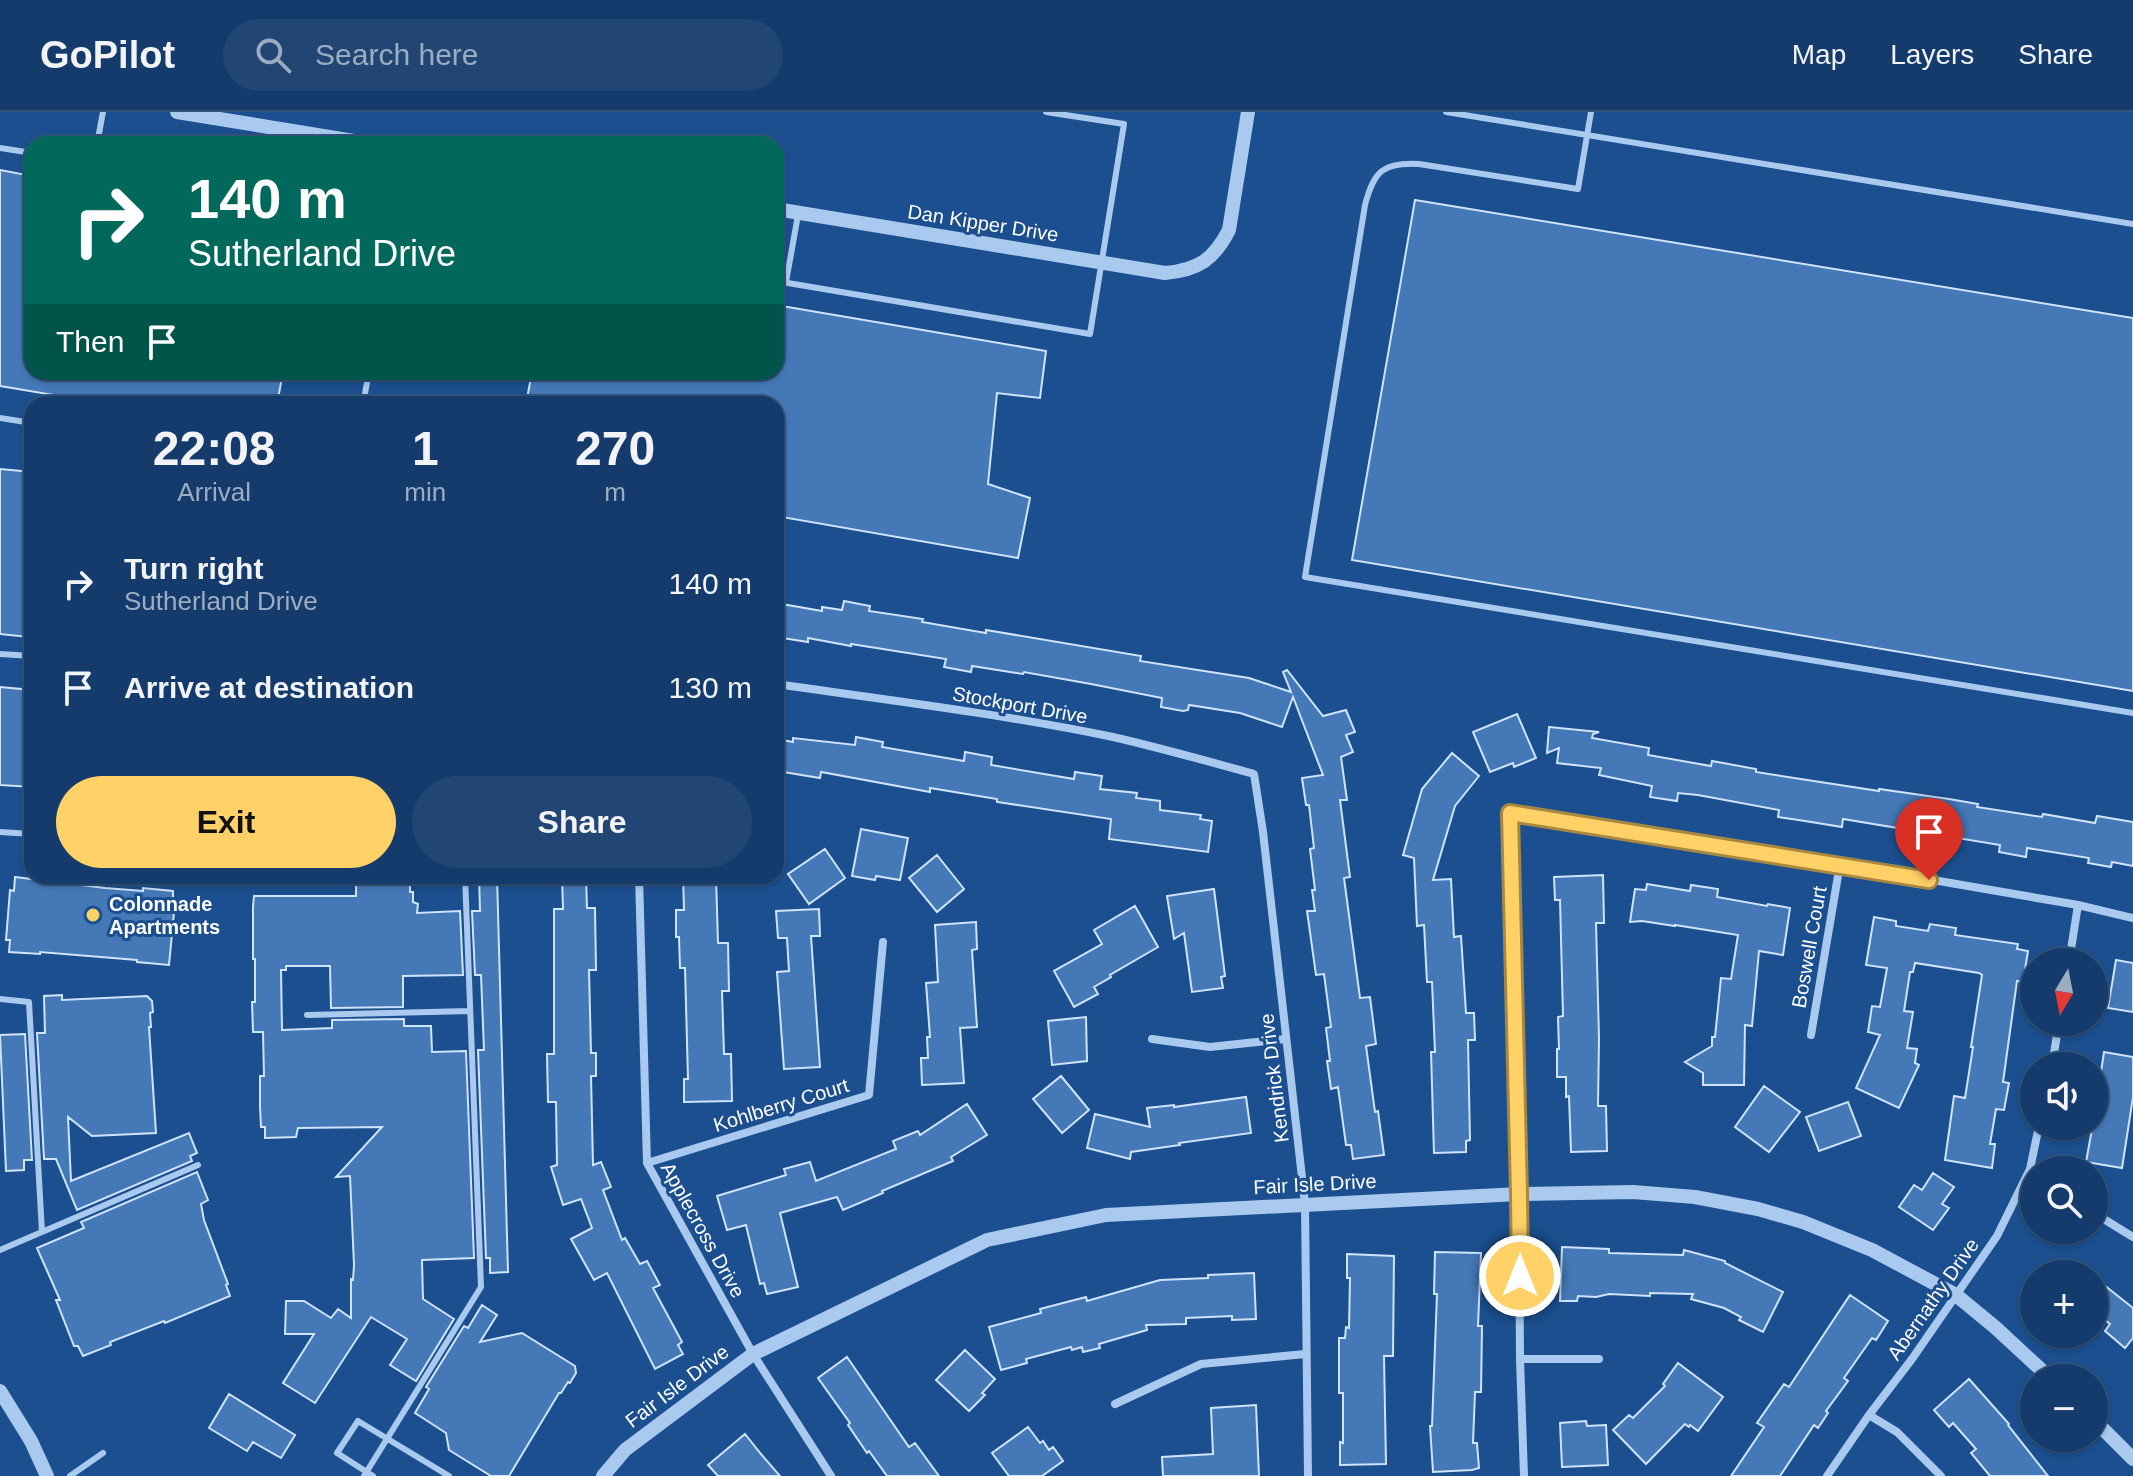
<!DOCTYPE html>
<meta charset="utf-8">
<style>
body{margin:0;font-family:Arial,sans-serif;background:#214673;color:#f1f3f6;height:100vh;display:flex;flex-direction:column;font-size:30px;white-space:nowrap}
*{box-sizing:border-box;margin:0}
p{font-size:26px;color:#9dadc1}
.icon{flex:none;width:44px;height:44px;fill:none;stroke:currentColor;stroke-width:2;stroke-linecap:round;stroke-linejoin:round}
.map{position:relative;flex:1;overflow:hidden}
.details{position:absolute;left:24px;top:284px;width:760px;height:488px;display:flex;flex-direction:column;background:#143b6b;border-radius:24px;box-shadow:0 2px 6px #0004,0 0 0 2px #33557e}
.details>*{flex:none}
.hud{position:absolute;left:24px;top:24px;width:760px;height:244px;border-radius:24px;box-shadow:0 2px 6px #0004,0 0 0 2px #33557e;background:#00695c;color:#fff;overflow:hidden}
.needle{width:52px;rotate:190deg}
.tools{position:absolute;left:2020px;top:836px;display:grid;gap:16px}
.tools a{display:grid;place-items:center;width:88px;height:88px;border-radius:50%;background:#143b6b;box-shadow:0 2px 6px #0004,0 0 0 2px #33557e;font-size:40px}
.pin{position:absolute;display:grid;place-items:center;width:68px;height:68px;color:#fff;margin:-82px -34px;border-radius:50% 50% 50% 0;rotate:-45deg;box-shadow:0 0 8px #0007}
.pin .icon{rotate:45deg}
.me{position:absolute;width:88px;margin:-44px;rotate:0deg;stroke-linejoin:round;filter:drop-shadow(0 0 6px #0008)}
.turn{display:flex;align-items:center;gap:28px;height:168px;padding:0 32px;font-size:36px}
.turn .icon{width:104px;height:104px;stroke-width:2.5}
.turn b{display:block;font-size:56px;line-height:68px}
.then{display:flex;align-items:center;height:76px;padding:0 32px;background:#0003;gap:16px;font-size:30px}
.eta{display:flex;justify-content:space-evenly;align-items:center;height:136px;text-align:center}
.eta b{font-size:48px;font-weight:700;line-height:56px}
.action{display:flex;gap:16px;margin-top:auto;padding:16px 32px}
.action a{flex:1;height:92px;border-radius:48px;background:#ffd166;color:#111;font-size:32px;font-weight:700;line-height:92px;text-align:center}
.action a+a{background:#214673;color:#f1f3f6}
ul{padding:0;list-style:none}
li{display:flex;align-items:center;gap:24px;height:104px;padding:0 32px}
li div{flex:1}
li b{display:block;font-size:30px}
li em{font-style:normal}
header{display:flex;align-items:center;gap:48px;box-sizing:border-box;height:112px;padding:0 40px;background:#143b6b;border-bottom:2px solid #33557e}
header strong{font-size:38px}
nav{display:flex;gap:44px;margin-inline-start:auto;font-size:28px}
.search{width:560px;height:72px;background:#214673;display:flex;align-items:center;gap:20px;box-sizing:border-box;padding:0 28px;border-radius:44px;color:#9dadc1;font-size:30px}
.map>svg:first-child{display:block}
.building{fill:#4478b7;stroke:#cfe3fa;stroke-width:2}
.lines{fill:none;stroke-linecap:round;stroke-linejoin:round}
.service{stroke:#a9c9ee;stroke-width:6}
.minor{stroke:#a9c9ee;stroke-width:8}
.tertiary{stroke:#a9c9ee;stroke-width:14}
.route-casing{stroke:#a68842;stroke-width:20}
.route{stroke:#ffd166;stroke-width:14}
.poi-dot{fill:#ffd166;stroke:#1b4f8f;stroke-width:3}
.labels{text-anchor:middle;stroke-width:6;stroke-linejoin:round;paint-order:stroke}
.street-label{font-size:20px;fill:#fff;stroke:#1b4f8f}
.poi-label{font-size:20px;font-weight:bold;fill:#fff;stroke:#1b4f8f;text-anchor:start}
</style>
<header>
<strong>GoPilot</strong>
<div class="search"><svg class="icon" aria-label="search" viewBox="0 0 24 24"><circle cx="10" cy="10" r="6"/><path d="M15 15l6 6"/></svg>Search here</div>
<nav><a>Map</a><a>Layers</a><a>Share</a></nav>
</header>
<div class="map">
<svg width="2133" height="1364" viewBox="0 0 2133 1364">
<rect width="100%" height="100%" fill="#1b4f8f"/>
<path class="building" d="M0,58L32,64V260H283L277,292H107L0,274Z
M1415,88L2133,206V579L1352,448Z
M776,193L1046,239L1040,286L997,281L988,372L1030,386L1018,446L776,404V292H526L532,260H776Z
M0,357L32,360V425L27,481L29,482L26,506L30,507L28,525L0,522Z
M844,489L870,494L869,499L923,507L922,510L986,521V518L1141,544L1140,549L1249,566L1291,580L1283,560L1287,558L1323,604L1346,598L1355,620L1346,623L1353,640L1341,645L1347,688H1340L1350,765L1344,766L1360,886L1370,885L1376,932L1366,934L1375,1000L1378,999L1384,1043L1353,1047L1351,1033H1346L1338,975L1331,977L1327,949H1330L1326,916L1331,915L1324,862L1316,863L1307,799H1315L1312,778H1315L1310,737L1314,736L1309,693H1306L1302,666L1323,663L1293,585L1282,615L1240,601L1189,593L1188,598L1183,599L1161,595L1162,586L1091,572L1024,560L1023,562L972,554L971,560L944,555L946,547L851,532V534L808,526V530L776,525V491L822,499V495L842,498Z
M0,575L32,578V675L0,673Z
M1517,602L1536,646L1514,655L1513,651L1490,660L1473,620Z
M1549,615L1599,620L1593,622L1592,626L1649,636L1648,643L1711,654L1712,649L1756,657V660L1879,679V677L1949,687L1978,692L1977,695L2042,705L2043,702L2095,711L2097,704L2133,710V754L2112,750L2111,755L2088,751L2089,746L2027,736L2026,745L1999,740L2000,733L1843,707L1842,715L1805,709L1778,705L1779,698L1698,683L1678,681L1677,689L1650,685L1652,674L1599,663L1601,656L1557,651L1559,636L1547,641Z
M856,625L883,630L882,635L964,649L965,640L992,645L991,653L1074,667L1075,660L1102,664L1100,677L1137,681L1136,686L1160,689V698L1201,703L1200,707L1212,709L1208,740L1109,727L1111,707L997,690V687L930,676V680L821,660L820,666L777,659L782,628L793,630V626L855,633Z
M1452,641L1479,664L1455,694L1433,768L1451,767L1454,825L1461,824L1466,901H1474L1475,928H1468L1470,1028L1466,1029V1040L1434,1041L1431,940H1435L1432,870H1427L1424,813L1417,814L1414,746L1403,743L1422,677Z
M861,717L908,726L900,768L876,764L875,768L852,764Z
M825,737L845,766L809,792L788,762Z
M937,743L964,777L937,800L909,766Z
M1603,763L1604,811H1596L1599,926L1598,994H1606L1607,1039L1571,1040L1569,984L1566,985V965H1557V937H1559L1558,905L1563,904L1560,788H1555L1554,765Z
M356,764H410V780H413V790L418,792L417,801L460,799L463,863L403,864V895L331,896L330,854H286V858H281L282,918L332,916V908L404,907V914H431L432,940L466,939L474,1146L422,1148L423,1187L454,1207L416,1269L390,1253L407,1227L371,1205L315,1291L283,1271L314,1222H285L286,1189H304L331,1206L338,1197L351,1206V1167L353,1168L354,1153L350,1064L336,1065L382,1015L298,1016L296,1025L265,1026V1015H261L260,995V964H264L263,920H253L252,890H255V847H253V795L254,784H356Z
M479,764H497L508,1160L490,1161V1146H486L478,938H484L481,863H475L472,799H480Z
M562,764H586L587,796H595L596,858H589L591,941H596V964H591L593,1053L601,1050L611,1075L603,1078L622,1128L625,1126L640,1152L647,1149L660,1173L653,1176L682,1230L678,1233L683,1242L655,1257L607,1161L594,1168L571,1127L592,1116L581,1087L563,1093L551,1055L557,1053L556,990H548L547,942H554V797H563Z
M683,764H716L718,831H728L729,879H722L724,942H731L732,989L684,990V967H688L685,856H680L679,825H676V798H684Z
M15,765L105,776L143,779V776L173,779V789L175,790L169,853L137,850V848L40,840V842L9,840L10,828H6L10,778L14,779Z
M1647,772L1690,779L1691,773L1718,777L1717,785L1767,794L1768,792L1790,796L1783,843L1759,839L1752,914L1745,913L1744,973H1703V961L1685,950L1712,934V925H1715L1721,866L1731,867L1738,823L1675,813V814L1642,809L1630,810L1635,777L1646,778Z
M1214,777L1225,864L1221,865L1223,876L1192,880L1184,821L1174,827L1167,784Z
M1135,794L1158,835L1110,863L1111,865L1094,875L1098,882L1074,895L1054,859L1102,832L1094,818Z
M819,797L820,824H811L820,955L784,957L777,860L789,859L787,826H778L776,799Z
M1874,805L1896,809V814L1928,819L1930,812L1956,816L1955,823L2018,832L2017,837L2028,839L2023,870L2017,869L2003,970L2009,971L2004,998L1996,997L1990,1032H1995L1992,1056L1945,1048L1954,984L1965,986L1973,935H1971L1982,863L1979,861L1915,851L1913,860H1910L1904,899L1913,900L1907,936L1917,937L1915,951L1919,953L1899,996L1856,976L1880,923L1868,920L1872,894L1880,895L1887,856L1866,853Z
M976,810L977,837L972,838L977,915L960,916L964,971L922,973L921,946H928L927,925H930L926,871L938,870L935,813Z
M2116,848L2133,851V900L2108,896Z
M62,883V888L147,884L152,889L153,900L150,901L151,915H149L156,1021L92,1024L68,1005L71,1069L189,1021L197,1041L190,1044L192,1049L77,1098L56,1047H44L37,921H45L44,884Z
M1086,905L1087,949L1052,953L1048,909Z
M25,922L32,1048H24V1058L6,1059L0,923Z
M2104,940L2133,945V985L2122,1056L2086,1050L2094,1006L2098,1007L2103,974L2099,973Z
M1061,964L1089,998L1062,1021L1033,987Z
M1764,974L1800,1000L1769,1040L1735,1015Z
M1246,985L1251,1021L1179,1031L1180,1033L1131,1040L1130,1047L1087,1036L1095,1002L1150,1015L1147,996L1174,993V995Z
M1848,990L1861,1024L1819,1039L1806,1005Z
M967,992L987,1023L951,1045L953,1049L882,1079L883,1081L843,1098L837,1085L780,1101L798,1175L767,1182L764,1171L760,1172L746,1113L727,1118L717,1084L786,1063L784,1057L810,1050L816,1069L896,1037L893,1029L918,1019L920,1023Z
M197,1060L208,1088L201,1092L204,1108L228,1172L226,1173L230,1184L165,1211L164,1209L110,1230L111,1233L83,1244L78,1234H74L56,1188H60L37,1136L84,1116L81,1110Z
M1933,1061L1954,1075L1942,1092L1949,1096L1933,1118L1899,1095L1914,1073L1922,1078Z
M1562,1135L1609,1137V1141L1683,1143L1684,1138L1725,1149V1151L1783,1180L1763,1220L1739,1208L1741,1205L1724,1196L1691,1187L1693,1182L1650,1181V1184L1609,1182L1596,1185L1578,1184L1577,1189H1560Z
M1435,1140L1481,1141L1478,1214H1482L1481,1280H1475L1473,1331H1477L1479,1356L1472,1358L1433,1360L1430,1314H1432L1437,1182H1434Z
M1347,1142L1394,1144L1393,1244H1384L1386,1352L1340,1353V1330L1343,1331V1281H1339V1226H1345L1346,1215L1349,1216L1350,1166H1347Z
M1254,1161L1256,1207L1232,1208V1204L1186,1206V1212L1146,1213L1147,1218L1099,1232L1100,1236L1083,1240L1082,1235L1072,1238L1071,1235L1026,1247L1027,1251L1001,1258L989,1215L1041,1201L1040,1197L1086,1185L1087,1189L1160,1168L1208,1166V1163Z
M2094,1165L2133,1196V1226L2125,1236L2105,1219L2110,1212L2094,1199Z
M1850,1183L1888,1209L1876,1228L1872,1226L1844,1266L1848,1269L1826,1299L1828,1301L1818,1316L1814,1313L1780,1364H1731L1764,1315L1757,1311L1784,1272L1789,1275Z
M482,1193L497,1203L480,1230L522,1221L575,1254L576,1261L570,1271L568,1270L561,1281H559L509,1364H491L449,1338L446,1321L415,1301L429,1277L426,1275L464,1214L468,1216Z
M965,1238L995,1267L982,1281L985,1283L969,1299L936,1268Z
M847,1245L909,1335L915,1331L939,1364H887L869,1339L867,1341L848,1313L850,1311L818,1266Z
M1678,1251L1723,1285L1698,1319L1690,1313L1689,1315L1685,1312L1646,1352L1613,1318L1629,1303L1633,1306L1665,1274L1663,1272Z
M1969,1267L2009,1312L2008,1313L2048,1364H1990L1971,1341L1976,1337L1953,1311L1949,1315L1934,1298Z
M229,1282L295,1323L281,1346L253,1330L247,1339L209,1316Z
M1256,1293L1259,1364H1163L1162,1345L1213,1342L1211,1296Z
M1586,1309L1587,1314L1606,1313L1608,1353L1562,1355L1560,1311Z
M1028,1315L1040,1331L1043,1329L1049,1338L1053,1335L1063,1349L1042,1364H1009L992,1341Z
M745,1322L761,1342L780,1364H718L708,1353Z"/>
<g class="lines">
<path class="service" d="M1446,0L2133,112
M1591,0L1578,77L1419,52C1383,50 1374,59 1365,93L1305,465L2133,601
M97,32L103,0
M0,36L32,41
M776,169L1090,222L1124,12L1046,0
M786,170L798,103
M363,292L369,260
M0,306L32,311
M0,542L32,544
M0,720L32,722
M0,887L29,890L42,1120
M307,903L470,899
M0,1138L198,1053
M70,1364L103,1341
M364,1364L481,1175L465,764
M373,1364L337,1341L358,1309L449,1364"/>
<path class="minor" d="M776,572C888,588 1002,602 1113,625C1161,636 1207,649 1254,662L1263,720L1305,1092L1308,1364
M639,764L647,1051L753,1242L831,1364
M2069,850L2078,793
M1811,923L1840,752
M1152,927L1210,935L1285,927
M2052,954L2059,910
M647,1051L869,983L883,830
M2094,1101L2133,1125
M1520,1247H1599
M1115,1292L1201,1252L1305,1242
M1869,1303L1897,1320L1941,1364
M1524,1364L1520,1247L1519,1082L1510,701L1840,752L2078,793L2133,806
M1827,1364L1869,1303L1912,1247L1997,1124L2030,1057L2039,1014"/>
<path class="tertiary" d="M177,0L372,32
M776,97L1165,161C1199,158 1214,147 1229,118L1248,0
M0,1279L31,1329L47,1364
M2094,1308L2133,1347
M603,1364L625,1338L753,1242L987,1128L1106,1103L1519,1082L1633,1080L1695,1085L1758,1097L1803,1110L1872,1138L1956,1183L1996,1216L2050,1266"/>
</g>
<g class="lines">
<defs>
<path id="route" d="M1520,1164L1519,1082L1510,701L1929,768"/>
</defs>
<use href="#route" class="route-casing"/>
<use href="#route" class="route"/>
</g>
<circle class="poi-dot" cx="93" cy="803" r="8"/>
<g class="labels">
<g class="street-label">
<text transform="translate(983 111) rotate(9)" y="7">Dan Kipper Drive</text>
<text transform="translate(1020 593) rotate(10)" y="7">Stockport Drive</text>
<text transform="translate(1809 835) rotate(-80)" y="7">Boswell Court</text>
<text transform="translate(1274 966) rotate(-97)" y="7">Kendrick Drive</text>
<text transform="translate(781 993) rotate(-17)" y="7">Kohlberry Court</text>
<text transform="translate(1315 1072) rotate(-3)" y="7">Fair Isle Drive</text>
<text transform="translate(703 1118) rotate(61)" y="7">Applecross Drive</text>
<text transform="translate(1933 1187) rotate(-55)" y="7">Abernathy Drive</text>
<text transform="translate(677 1274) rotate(-37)" y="7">Fair Isle Drive</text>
</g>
<g class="poi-label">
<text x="109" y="799">Colonnade<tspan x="109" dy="23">Apartments</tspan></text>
</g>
</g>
</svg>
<div class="tools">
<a><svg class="needle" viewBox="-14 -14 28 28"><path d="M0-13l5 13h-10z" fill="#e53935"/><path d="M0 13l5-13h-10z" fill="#9dadc1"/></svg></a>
<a><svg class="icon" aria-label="sound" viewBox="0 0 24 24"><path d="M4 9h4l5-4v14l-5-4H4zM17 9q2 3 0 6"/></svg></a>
<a><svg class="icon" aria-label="search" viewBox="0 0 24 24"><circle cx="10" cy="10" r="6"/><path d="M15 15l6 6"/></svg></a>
<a>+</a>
<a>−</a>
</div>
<div class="pin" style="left:1929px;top:768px;background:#d93025"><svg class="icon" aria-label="arrive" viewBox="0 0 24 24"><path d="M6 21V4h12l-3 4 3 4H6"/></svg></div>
<svg class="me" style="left:1520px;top:1164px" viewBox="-20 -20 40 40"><circle r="17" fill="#ffd166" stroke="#fff" stroke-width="3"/><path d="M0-11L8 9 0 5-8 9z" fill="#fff"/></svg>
<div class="hud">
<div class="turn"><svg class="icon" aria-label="right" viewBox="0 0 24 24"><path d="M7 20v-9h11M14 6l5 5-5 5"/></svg><div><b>140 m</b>Sutherland Drive</div></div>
<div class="then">Then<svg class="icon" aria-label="arrive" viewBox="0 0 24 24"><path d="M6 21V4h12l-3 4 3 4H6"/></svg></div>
</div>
<section class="details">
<div class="eta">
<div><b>22:08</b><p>Arrival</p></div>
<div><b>1</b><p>min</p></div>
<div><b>270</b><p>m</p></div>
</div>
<ul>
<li><svg class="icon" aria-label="right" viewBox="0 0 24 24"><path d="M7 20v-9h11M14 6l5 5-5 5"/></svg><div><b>Turn right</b><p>Sutherland Drive</p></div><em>140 m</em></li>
<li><svg class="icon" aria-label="arrive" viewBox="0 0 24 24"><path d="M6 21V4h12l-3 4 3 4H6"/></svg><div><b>Arrive at destination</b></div><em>130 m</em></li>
</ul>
<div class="action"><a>Exit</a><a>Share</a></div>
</section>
</div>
